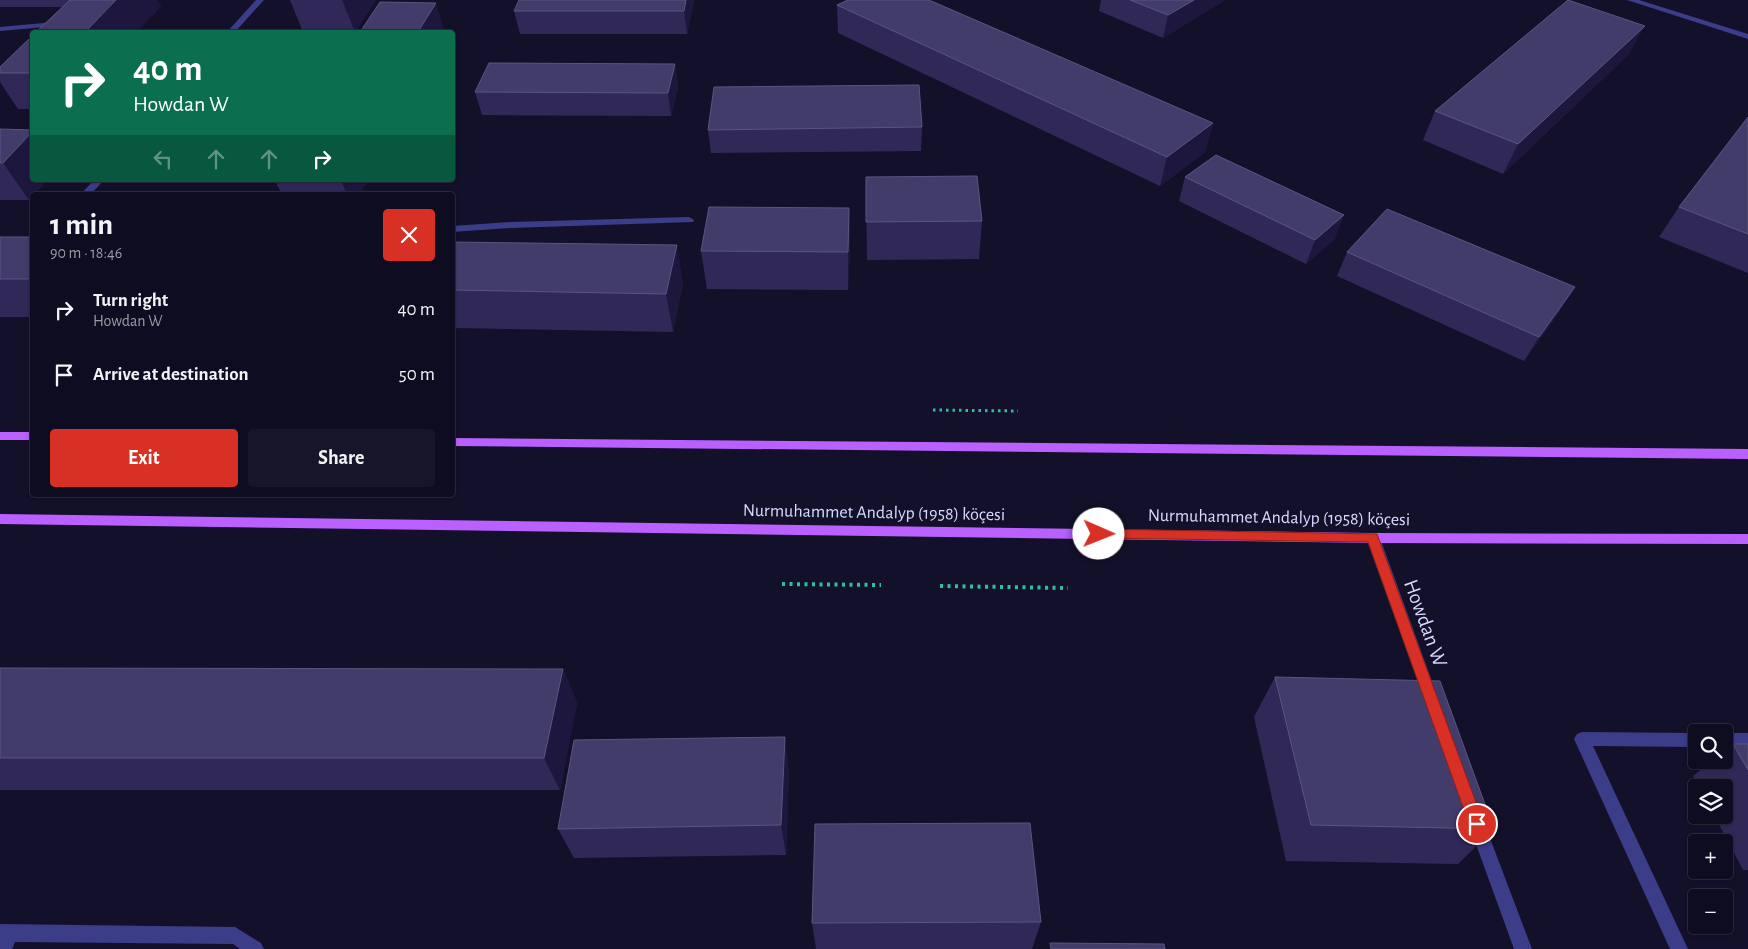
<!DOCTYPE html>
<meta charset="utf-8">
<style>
body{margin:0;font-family:"Alegreya Sans",sans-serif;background:#171529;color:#f1f3f6;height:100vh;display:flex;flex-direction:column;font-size:19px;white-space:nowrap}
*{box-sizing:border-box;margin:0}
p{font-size:16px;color:#9b9ba5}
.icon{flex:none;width:28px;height:28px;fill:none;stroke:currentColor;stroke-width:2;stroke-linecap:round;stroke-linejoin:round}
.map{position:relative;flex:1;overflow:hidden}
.side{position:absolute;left:30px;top:192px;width:425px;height:305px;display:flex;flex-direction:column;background:#0e0c20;border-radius:5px;box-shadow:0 1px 4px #0004,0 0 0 1px #2e2c3e}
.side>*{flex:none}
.guide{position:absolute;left:30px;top:30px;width:425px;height:152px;border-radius:5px;box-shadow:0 1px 4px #0004,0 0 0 1px #2e2c3e;background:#0b6e4f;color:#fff;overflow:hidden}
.tools{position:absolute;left:1688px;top:724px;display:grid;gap:10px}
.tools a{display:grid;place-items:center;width:45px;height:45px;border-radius:5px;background:#0e0c20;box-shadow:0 1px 4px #0004,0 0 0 1px #2e2c3e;font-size:25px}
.pin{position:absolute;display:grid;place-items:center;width:42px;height:42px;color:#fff;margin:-21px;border:2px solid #fff;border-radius:50%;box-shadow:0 1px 5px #0007}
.me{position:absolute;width:55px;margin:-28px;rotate:91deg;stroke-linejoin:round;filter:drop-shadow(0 0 4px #0008)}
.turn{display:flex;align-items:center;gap:18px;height:105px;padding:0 20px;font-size:22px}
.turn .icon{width:65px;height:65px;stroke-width:2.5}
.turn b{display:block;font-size:35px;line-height:42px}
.lanes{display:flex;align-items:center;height:48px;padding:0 20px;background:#0003;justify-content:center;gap:25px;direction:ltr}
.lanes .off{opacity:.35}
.round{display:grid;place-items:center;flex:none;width:52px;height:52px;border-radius:5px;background:#171529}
.overview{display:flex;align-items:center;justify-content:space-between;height:85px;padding:0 20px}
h1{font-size:30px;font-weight:700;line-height:38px}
.cta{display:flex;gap:10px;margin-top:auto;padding:10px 20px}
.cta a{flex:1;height:58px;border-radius:5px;background:#d93025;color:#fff;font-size:20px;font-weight:700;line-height:58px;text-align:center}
.cta a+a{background:#171529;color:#f1f3f6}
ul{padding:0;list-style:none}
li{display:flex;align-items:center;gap:15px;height:65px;padding:0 20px}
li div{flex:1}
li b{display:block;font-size:19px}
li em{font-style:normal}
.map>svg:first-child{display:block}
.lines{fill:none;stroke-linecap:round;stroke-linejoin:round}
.path-far1{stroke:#2fbdab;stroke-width:3;stroke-dasharray:2.5 4;stroke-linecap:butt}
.path{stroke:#2fbdab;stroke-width:4;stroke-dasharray:3 4.5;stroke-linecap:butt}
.lane{fill:#3b3d89;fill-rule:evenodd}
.street{fill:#3b3d89;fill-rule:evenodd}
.primary{fill:#b960ff;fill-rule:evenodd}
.wall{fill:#302958}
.shaded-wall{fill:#1d173e}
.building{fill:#423c6a;stroke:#5a5581}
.route{fill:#d93025;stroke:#8d1f18}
.labels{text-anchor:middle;stroke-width:4.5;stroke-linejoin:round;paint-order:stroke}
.street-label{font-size:18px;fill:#dbd9ff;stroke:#13102a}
.near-street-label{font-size:21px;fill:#dbd9ff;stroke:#13102a}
</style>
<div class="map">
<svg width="1748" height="949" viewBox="0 0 1748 949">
<rect width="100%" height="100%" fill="#13102a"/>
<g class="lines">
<path class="path-far1" d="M933,410L1018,411"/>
<path class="path" d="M782,584L881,585
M940,586L1068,588"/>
<path class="lane" d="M1627,0H1639L1748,34V39Z
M58,19H61V23L45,27L0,31V27L44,23Z
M689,217L694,220L693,222L511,228L452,232V226L511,222Z
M1582,732L1696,733V747L1593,746L1688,949H1670L1574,739L1577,734Z
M1724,733H1748V747H1724Z
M0,924L235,927L261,943L264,949H240L233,944L15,942L12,949H0Z"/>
<path class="street" d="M256,0H264L235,32H227Z
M94,180H104L90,195H80Z
M1373,533L1378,534L1380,538L1437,695L1435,700L1430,702L1425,700L1423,695L1366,538L1368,534Z
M1477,817L1483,820L1485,825L1532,949H1514L1469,825L1471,820Z"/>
<path class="primary" d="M0,432H32V440H0Z
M452,438L1748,449V459L452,446Z
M0,514L1373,533L1748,534V544L1373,543L0,524Z"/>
</g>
<path class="wall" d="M0,0H157L161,7H0Z
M290,0H376L355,32H303Z
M694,0L687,34H520L514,11Z
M1101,0H1225L1163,38L1099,11Z
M837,5L1213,123L1205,152L1160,186L838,33Z
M32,36V109H18L0,82V67Z
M1629,54L1503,174L1423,140L1435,111Z
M675,64L678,87L671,116L482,115L475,92Z
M1748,117V273L1659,237L1679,207Z
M922,127L921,151L711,153L708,130Z
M0,129L32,180H47L34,195H32V196L29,200H0Z
M866,177L982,221L979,259L867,260Z
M1185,177L1335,239L1306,264L1179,201Z
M275,180H368L359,195H282Z
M849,208L850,246L848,290L707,289L701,251Z
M0,237H32V317H0Z
M452,242L683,283L673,332L452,328Z
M1347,252L1560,311L1524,361L1337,276Z
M0,668L563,669L577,703L560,790H0Z
M1275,677L1494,829L1458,864L1286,861L1254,717Z
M1733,744H1748V870H1743L1714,815H1724V788H1699L1693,776L1713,760H1724V752Z
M789,769L786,855L574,858L558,829Z
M1041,922L1032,949H816L812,923Z"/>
<path class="shaded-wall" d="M116,0H157L161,7L137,32H85Z
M342,0H376L355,32Z
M686,0H694L687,34L684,11Z
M1194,0H1225L1163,38L1168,15Z
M436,3L445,32H418Z
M1645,26L1629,54L1503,174L1518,144Z
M675,64L678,87L671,116L668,93Z
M1213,123L1205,152L1160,186L1167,157Z
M32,132V180H47L34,195H32V196L29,200L3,163Z
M341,180H368L359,195H347Z
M849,208L850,246L848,290V252Z
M1344,215L1335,239L1306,264L1315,240Z
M677,245L683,283L673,332L666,294Z
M1575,287L1560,311L1524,361L1539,337Z
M563,669L577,703L560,790L544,758Z
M785,737L789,769L786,855L781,825Z"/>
<path class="building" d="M70,0H116L85,32H36Z
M519,0H686L684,11H514Z
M848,0H929L1213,123L1167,157L837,5Z
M1130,0H1194L1168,15Z
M1568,0L1645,26L1518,144L1435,111Z
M380,2L436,3L418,32H360Z
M32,36V73H0V67Z
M489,63L675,64L668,93L475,92Z
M919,85L922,127L708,130L714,87Z
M1748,117V234L1679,207Z
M0,129L32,130V132L3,163H0Z
M1216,155L1344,215L1315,240L1185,177Z
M977,176L982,221L866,222V177Z
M709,207L849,208L848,252L701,251Z
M1387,209L1575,287L1539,337L1347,252Z
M0,237H32V279H0Z
M452,242L677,245L666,294L452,290Z
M0,668L563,669L544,758H0Z
M1275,677L1440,681L1494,829L1311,825Z
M785,737L781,825L558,829L574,740Z
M1733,744H1748V770Z
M1030,823L1041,922L812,923L815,824Z
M1050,943L1164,944L1165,949H1051Z"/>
<path class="route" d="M1099,529L1377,534L1484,824L1482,829L1477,831L1472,829L1469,824L1368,542L1099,538L1093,534Z"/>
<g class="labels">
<g class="street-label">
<text transform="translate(874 512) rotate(1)" y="6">Nurmuhammet Andalyp (1958) köçesi</text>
<text transform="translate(1279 517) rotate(1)" y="6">Nurmuhammet Andalyp (1958) köçesi</text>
</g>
<g class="near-street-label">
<text transform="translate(1426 623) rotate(70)" y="7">Howdan W</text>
</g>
</g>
</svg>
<div class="tools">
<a><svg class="icon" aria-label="search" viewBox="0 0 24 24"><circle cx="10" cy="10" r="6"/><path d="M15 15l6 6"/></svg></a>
<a><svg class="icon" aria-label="layers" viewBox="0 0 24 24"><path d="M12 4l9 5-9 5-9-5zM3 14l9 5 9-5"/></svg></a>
<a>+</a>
<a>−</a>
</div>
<div class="pin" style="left:1477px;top:824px;background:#d93025"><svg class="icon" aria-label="arrive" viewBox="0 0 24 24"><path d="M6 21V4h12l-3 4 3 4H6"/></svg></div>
<svg class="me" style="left:1099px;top:534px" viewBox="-20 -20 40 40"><circle r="19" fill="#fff"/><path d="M0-13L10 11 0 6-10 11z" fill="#d93025"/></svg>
<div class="guide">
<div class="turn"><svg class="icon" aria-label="right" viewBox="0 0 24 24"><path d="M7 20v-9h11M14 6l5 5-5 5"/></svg><div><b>40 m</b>Howdan W</div></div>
<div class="lanes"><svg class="icon off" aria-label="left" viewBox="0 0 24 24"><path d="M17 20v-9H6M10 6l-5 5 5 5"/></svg><svg class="icon off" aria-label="ahead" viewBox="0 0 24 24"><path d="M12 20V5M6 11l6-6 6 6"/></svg><svg class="icon off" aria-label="ahead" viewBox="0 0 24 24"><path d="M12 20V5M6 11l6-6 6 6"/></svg><svg class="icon" aria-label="right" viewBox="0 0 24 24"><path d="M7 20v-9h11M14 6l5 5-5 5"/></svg></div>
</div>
<section class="side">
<div class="overview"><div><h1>1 min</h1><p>90 m · 18:46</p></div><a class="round" style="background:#d93025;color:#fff"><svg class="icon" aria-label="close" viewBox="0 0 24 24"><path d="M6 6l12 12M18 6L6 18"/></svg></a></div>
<ul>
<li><svg class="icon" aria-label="right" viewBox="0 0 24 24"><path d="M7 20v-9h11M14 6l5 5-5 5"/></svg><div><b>Turn right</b><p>Howdan W</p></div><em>40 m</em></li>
<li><svg class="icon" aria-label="arrive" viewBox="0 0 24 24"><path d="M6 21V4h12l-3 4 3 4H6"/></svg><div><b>Arrive at destination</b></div><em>50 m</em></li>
</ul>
<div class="cta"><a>Exit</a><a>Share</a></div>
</section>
</div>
